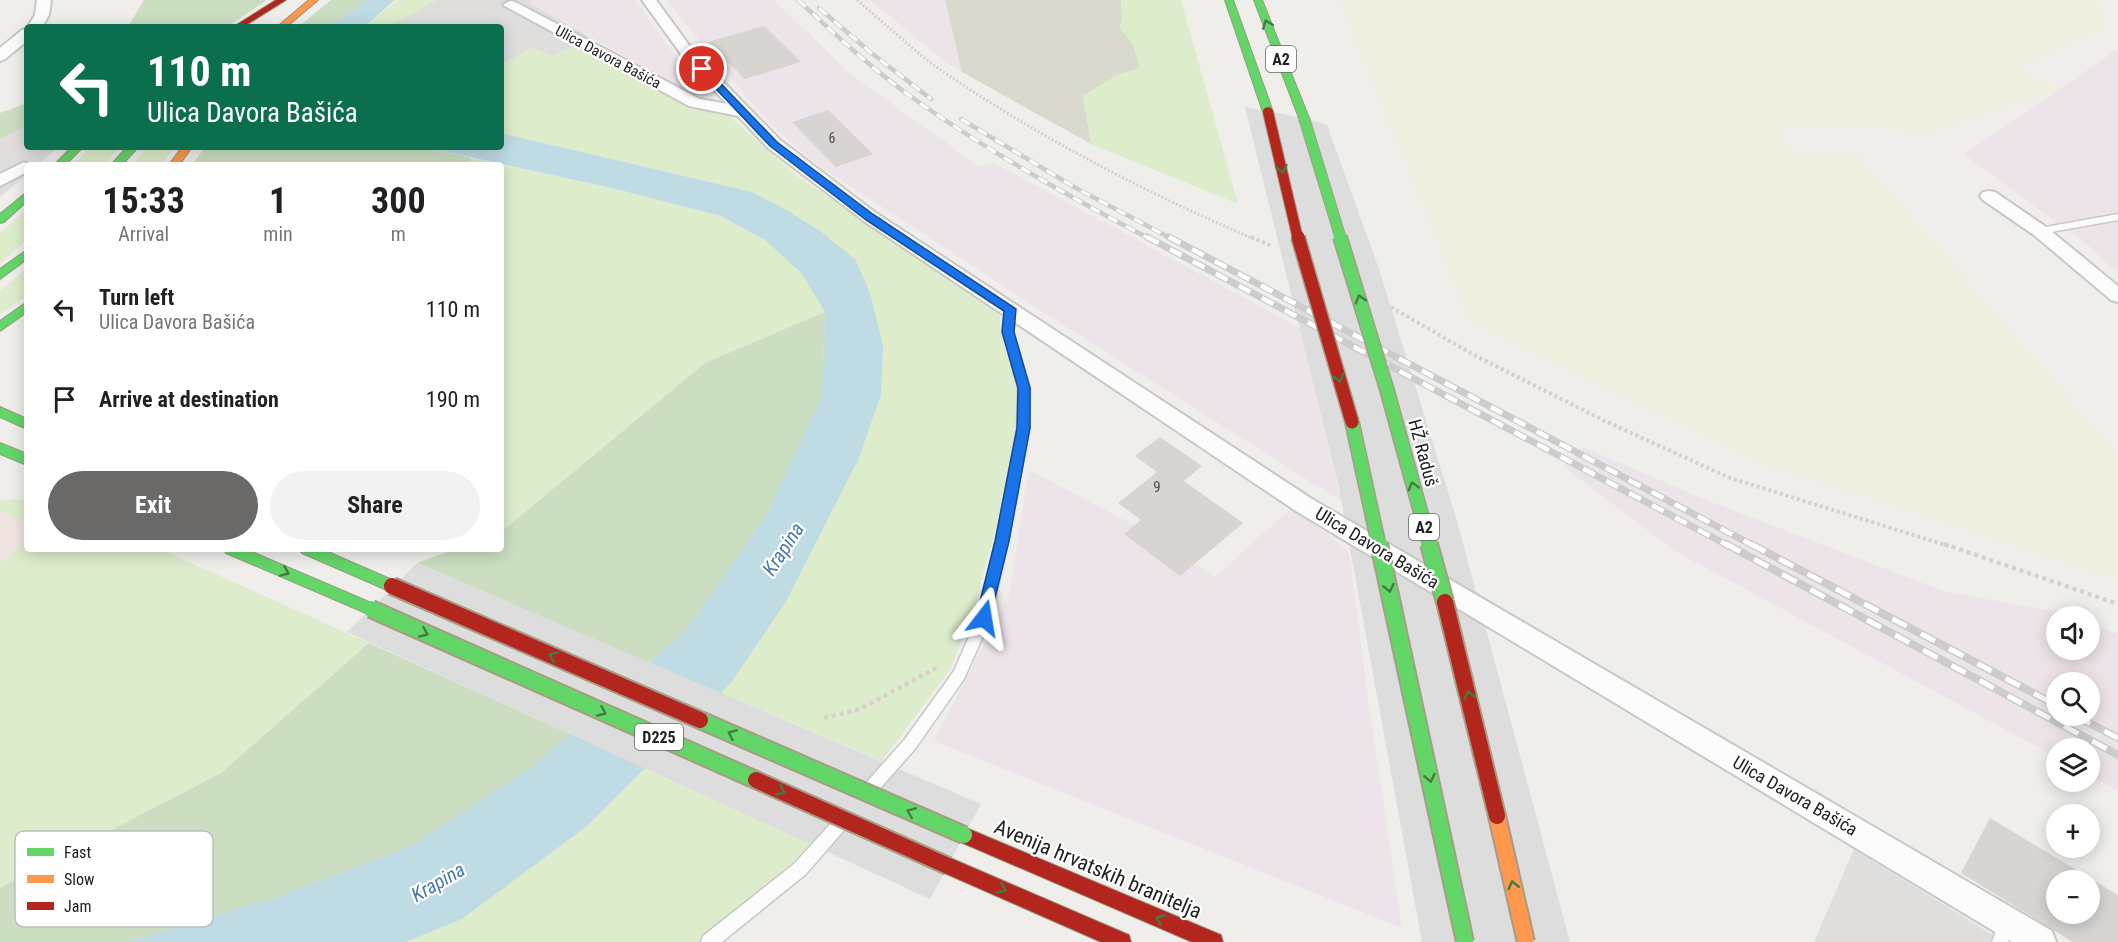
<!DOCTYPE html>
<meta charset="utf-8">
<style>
body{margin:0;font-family:"Roboto Condensed",sans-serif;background:#f2f2f2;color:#202124;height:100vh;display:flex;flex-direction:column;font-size:22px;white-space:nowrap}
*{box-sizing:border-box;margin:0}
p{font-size:20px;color:#757577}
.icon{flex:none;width:33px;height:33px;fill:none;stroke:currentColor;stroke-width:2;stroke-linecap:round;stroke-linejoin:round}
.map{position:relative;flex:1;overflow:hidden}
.drawer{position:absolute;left:24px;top:162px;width:480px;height:390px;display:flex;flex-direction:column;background:#fff;border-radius:6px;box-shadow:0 3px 15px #0003}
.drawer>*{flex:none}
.hud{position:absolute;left:24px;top:24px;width:480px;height:126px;border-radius:6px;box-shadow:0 3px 15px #0003;background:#0b6e4f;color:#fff;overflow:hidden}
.tools{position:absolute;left:2046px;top:606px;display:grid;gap:12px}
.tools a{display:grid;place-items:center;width:54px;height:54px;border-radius:50%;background:#fff;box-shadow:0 3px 15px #0003;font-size:30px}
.pin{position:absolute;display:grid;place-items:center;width:51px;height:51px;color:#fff;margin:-26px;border:3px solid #fff;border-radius:50%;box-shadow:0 2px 6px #0007}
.me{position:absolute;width:66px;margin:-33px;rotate:14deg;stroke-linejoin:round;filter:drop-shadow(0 0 4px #0008)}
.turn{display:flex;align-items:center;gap:21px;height:126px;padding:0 24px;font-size:27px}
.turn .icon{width:78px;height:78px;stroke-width:2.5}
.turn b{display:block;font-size:42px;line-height:51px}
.eta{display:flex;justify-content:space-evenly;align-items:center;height:102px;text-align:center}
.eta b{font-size:36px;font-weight:700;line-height:42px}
.button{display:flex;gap:12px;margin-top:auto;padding:12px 24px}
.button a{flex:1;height:69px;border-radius:36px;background:#6a6968;color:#fff;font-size:24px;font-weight:700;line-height:69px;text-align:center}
.button a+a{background:#f2f2f2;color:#202124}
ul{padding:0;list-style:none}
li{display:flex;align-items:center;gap:18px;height:90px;padding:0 24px}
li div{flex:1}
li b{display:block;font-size:22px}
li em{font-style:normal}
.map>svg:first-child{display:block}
.residential{fill:#dfdedc}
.commercial{fill:#f1e3e1}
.industrial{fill:#ede4e9;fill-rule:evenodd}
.construction{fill:#d9d9cd}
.farmland{fill:#efefdf}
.grass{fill:#ddeccb}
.forest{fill:#cbdec1}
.water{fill:#bfdbe3}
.pier{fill:#dedddd}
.building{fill:#d7d4d2;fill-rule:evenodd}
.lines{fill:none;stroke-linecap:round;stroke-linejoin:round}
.lane-casing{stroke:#c9c8c7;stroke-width:3}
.street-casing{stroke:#c9c8c7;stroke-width:4}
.fast-casing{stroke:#999a82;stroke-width:2}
.slow-casing{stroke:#999a82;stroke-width:2}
.jam-casing{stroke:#999a82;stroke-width:2}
.path-far2{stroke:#dccecd;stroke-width:3;stroke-dasharray:2 2;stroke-linecap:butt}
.path-far1{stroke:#dccecd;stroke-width:4;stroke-dasharray:3 3;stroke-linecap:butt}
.path{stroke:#dccecd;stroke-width:4.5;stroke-dasharray:4 4;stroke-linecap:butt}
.lane{fill:#fdfcfc;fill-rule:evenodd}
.street{fill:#fdfcfc;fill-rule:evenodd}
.fast{fill:#63d668;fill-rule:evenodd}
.slow{fill:#ff974d;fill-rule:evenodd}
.jam{fill:#b3261e;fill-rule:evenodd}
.rail-far2-casing{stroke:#ccc;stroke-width:4.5}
.rail-far1-casing{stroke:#ccc;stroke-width:7}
.rail-casing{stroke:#ccc;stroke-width:8}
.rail-far2{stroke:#fff;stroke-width:3;stroke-dasharray:10;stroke-linecap:butt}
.rail-far1{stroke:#fff;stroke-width:4.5;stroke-dasharray:13;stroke-linecap:butt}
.rail{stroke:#fff;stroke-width:5;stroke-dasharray:16;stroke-linecap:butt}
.fast-bridge-far2-casing{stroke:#a79c86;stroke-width:12;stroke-linecap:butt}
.fast-bridge-far1-casing{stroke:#a79c86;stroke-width:16;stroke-linecap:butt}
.fast-bridge-casing{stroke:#a79c86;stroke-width:20;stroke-linecap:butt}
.slow-bridge-casing{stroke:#a79c86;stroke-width:20;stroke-linecap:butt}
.jam-bridge-far2-casing{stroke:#a79c86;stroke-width:12;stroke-linecap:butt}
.jam-bridge-far1-casing{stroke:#a79c86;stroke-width:16;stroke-linecap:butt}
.jam-bridge-casing{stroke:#a79c86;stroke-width:20;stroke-linecap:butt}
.fast-bridge-far2{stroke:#63d668;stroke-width:10}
.fast-bridge-far1{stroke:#63d668;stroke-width:13}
.fast-bridge{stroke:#63d668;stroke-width:16}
.slow-bridge{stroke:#ff974d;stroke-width:16}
.jam-bridge-far2{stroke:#b3261e;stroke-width:10}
.jam-bridge-far1{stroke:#b3261e;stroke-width:13}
.jam-bridge{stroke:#b3261e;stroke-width:16}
.oneway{stroke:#427c45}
.route{fill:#1a73e8;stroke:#114b97;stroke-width:1.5}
.labels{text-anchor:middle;stroke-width:4.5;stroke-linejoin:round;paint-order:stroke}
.far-number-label{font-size:14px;fill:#4f4e4e}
.far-street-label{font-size:15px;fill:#222;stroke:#fff}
.number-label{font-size:15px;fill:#4f4e4e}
.shield{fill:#fff;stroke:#646464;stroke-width:1.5}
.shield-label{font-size:16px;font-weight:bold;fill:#222}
.street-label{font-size:18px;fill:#222;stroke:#fff}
.water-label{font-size:20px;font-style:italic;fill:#4a7aab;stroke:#fff}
.near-street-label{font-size:21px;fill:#222;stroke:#fff}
.key{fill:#fff;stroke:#bdbdbd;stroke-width:1.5}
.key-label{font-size:16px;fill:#222}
</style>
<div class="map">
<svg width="2118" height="942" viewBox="0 0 2118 942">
<rect width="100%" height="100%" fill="#f0eeeb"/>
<path class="residential" d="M436,0H531L530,3L592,38L553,56L532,48L501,65V27H397L391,25Z
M27,126V147H58L38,165H27V175L0,197V139Z
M1854,849L2004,942H1814Z"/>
<path class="commercial" d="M0,511L27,525V541L0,564Z"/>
<path class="industrial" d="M531,0H635L675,56L709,95L700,98L529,3Z
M666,0H774L853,76L980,167L994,163L1300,328L1341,501L1032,305L815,163L773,126L755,107Z
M870,0H945L962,72L943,60Z
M2118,49V273L2090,247L1964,154Z
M1583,447L1706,500L1946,592L2050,610L2068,616H2056V650H2090V624L2118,634V791L2090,775V748H2056V757L1675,551L1563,466ZM2090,682V716H2056V682Z
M1029,470L1155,536L1215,577L1293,507L1349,552L1368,699L1402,928L934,741L1009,595Z"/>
<path class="construction" d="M945,0H1121L1122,18L1120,27L1134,46L1140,68L1117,75L1083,96L1091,144L962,72Z"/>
<path class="farmland" d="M1339,0H2094L2109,25L2016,68L2059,89L1931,133L1858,126H1777L1791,153L1857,154L2118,455V579L1761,464L1469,321Z"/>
<path class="grass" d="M398,0H436L391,25L397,27H364Z
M1121,0H1181L1238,204L1091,144L1083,96L1117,75L1140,68L1133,46L1120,27L1122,18Z
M579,44L690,109H699L730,117L798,177L999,310L1004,345L1018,390L1013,449L994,535L972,614L951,668L882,761L721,693L731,683L855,259C822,233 790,211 752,192L501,133V65L532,48L553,56Z
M91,147H121L103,165H73Z
M148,147H175L161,165H131Z
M471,158L612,188L721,216L765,240L802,274L825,312L705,363L501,532V165H466Z
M27,209V240L0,263V233Z
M27,268V296L0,314V291Z
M15,499L27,501V525L0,511V501Z
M27,541V549H160L369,643L221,773L0,888V564Z
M645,769L813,845L702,942H406L462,919L586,827Z"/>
<path class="forest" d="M144,0H267L227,27H128Z
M331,0H366L330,27H298Z
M27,103V126L0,139V113Z
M205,147H423L471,158L466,165H192Z
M825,312L822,396L766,515L686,630L649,663L417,563L455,549H501V532L705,363Z
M369,643L570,734L535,765L411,846L280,896L127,942H0V888L221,773Z"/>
<path class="water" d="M366,0H395L364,27H330Z
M501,133L752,192L785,209L820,231L855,259L870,293L883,346L881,395L858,460L785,603L731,683L586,827L462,919L406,942H127L280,896L411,846L535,765L686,630L766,515L822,396L825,312L802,274L765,240L721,216L612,188L423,147H501Z"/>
<path class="pier" d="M1245,107L1304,118L1327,125L1379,269L1457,521L1570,942H1422L1339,488Z
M417,563L981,804L930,899L347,632Z"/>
<path class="building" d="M764,26L801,62L745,79L708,42Z
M828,110L873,154L836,167L792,122Z
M1160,437L1202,466L1184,481L1243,523L1180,576L1124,534L1141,520L1118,503L1157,472L1135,456Z
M1990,818L2118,895V942H2073L1961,873ZM2056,880H2090V914H2056Z"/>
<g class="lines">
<defs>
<path id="lane" d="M2118,214V220L2040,234L2035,231L2040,228Z
M1010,306L1015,309L1013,332L1030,388L1029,428L1008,541L991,618L964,679L915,749L876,793L871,795L866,793L864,788L866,783L905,739L954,671L977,618L996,541L1017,428L1018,388L1003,332L1005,309Z
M840,817L845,819L848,824L845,829L806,874L722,942H701L703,936L794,864L835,819Z
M2007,914L2013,916L2015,922L2008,942H1992L2001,916Z"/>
<path id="street" d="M37,0H51L49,15L42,27L27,28L35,15Z
M642,0H656L694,52L780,140L876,213L1312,499L2052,931L2056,942H2012L1296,511L864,221L768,148L738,116L689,106L503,5L510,1L515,2L700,99L727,104L684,58Z
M27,29V41L5,59L0,61V48L22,30Z
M24,162L31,165H27V172L0,186V174Z
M1989,191L1995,192L2046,227L2118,286V302L2111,300L2034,235L1983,200L1980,196L1983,192Z"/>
<path id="fast" d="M1225,0H1233L1273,112L1271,114L1263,112Z
M1254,0H1262L1309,118L1307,120L1299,118Z
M72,147H83L65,165H54Z
M127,147H138L122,165H111Z
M27,192V201L4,222L0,223V214Z
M27,250V259L0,279V269Z
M27,302V312L0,331V321Z
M0,407L27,419V429L0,417Z
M0,443L27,454V465L0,454Z
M224,549H245L376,605L378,609L376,613L371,615L366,613L226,553Z
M300,549H321L397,582L399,586L397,590L392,592L387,590L302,553Z"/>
<path id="slow" d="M309,0H318L286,27H277Z
M182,147H192L179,165H169Z"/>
<path id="jam" d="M276,0H286L243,27H233Z
M964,827L1221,935L1223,942H1192L958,841L955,835L958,829Z
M948,857L1129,935L1131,942H1101L942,872L939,866L942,860Z"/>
</defs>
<use href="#lane" class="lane-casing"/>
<use href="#street" class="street-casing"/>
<use href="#fast" class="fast-casing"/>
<use href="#slow" class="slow-casing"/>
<use href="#jam" class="jam-casing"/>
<path class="path-far2" d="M857,0C886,24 914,52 945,73C1042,139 1147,193 1254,239"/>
<path class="path-far1" d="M1251,237L1272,246
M1391,307L1474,355L1605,421L1730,478L1949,546"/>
<path class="path" d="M1944,544L2118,604
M824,718L860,709L940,666"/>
<use href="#lane" class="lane"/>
<use href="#street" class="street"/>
<use href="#fast" class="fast"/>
<use href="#slow" class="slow"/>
<use href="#jam" class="jam"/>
<defs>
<path id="rail-far2" d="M798,0C836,35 874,71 917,101C991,153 1070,197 1150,239
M819,8L870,52L931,99
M961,119L1074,187L1172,239"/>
<path id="rail-far1" d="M1147,237L1729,546
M1169,237L1754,546"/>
<path id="rail" d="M1726,544L2118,755
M1751,544L2056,705
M2076,716L2118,738"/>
</defs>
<use href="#rail-far2" class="rail-far2-casing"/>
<use href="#rail-far1" class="rail-far1-casing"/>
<use href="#rail" class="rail-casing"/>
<use href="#rail-far2" class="rail-far2"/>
<use href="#rail-far1" class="rail-far1"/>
<use href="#rail" class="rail"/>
<defs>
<path id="fast-bridge-far2" d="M1304,118L1341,239"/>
<path id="fast-bridge-far1" d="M1340,237L1387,390L1430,546
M1352,422L1379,546"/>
<path id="fast-bridge" d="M1379,544L1465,942
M1429,544L1445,602
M371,609L756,780
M700,720L964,835"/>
<path id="slow-bridge" d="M1497,816L1526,942"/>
<path id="jam-bridge-far2" d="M1268,112L1298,239"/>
<path id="jam-bridge-far1" d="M1298,237L1352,422"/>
<path id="jam-bridge" d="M392,586L700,720
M1445,602L1497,816
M756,780L948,866"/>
</defs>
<use href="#fast-bridge-far2" class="fast-bridge-far2-casing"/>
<use href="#fast-bridge-far1" class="fast-bridge-far1-casing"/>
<use href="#fast-bridge" class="fast-bridge-casing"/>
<use href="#slow-bridge" class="slow-bridge-casing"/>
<use href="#jam-bridge-far2" class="jam-bridge-far2-casing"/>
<use href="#jam-bridge-far1" class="jam-bridge-far1-casing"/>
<use href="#jam-bridge" class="jam-bridge-casing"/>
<use href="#fast-bridge-far2" class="fast-bridge-far2"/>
<use href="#fast-bridge-far1" class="fast-bridge-far1"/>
<use href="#fast-bridge" class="fast-bridge"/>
<use href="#slow-bridge" class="slow-bridge"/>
<use href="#jam-bridge-far2" class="jam-bridge-far2"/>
<use href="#jam-bridge-far1" class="jam-bridge-far1"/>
<use href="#jam-bridge" class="jam-bridge"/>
</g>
<defs><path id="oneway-chevron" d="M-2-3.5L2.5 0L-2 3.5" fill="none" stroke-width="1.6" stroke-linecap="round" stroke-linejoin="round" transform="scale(1.5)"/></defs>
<g class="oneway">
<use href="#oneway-chevron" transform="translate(1267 24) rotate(-111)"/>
<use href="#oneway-chevron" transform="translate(1282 169) rotate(77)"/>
<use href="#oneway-chevron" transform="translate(1360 299) rotate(-107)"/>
<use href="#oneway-chevron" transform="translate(1339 378) rotate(74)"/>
<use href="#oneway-chevron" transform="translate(1413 486) rotate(-105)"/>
<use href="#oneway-chevron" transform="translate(285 572) rotate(23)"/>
<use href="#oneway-chevron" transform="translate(1389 588) rotate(78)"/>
<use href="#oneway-chevron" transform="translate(424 633) rotate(24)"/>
<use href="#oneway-chevron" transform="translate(553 656) rotate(-157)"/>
<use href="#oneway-chevron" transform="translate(1469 695) rotate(-103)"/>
<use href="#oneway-chevron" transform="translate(602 712) rotate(24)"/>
<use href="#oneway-chevron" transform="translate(732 734) rotate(-157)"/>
<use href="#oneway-chevron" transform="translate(1430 778) rotate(78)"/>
<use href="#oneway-chevron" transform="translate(781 791) rotate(24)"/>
<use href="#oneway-chevron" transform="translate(911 812) rotate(-157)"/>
<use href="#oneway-chevron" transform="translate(1513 885) rotate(-103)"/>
<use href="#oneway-chevron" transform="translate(1002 889) rotate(24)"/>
<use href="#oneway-chevron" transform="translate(1160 919) rotate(-157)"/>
</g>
<path class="route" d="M699,67H705L777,142L874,215L1016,309L1014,332L1030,388V428L1009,541L989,622L984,624L978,622L976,618L995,541L1017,428L1018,388L1002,332L1004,311L866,220L770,146L699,71Z"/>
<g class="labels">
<g class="far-number-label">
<text x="832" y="143">6</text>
</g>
<g class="far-street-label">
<text transform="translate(608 57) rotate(28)" y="5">Ulica Davora Bašića</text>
</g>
<g class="number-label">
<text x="1157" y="492">9</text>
</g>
<g class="shield">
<rect x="1266" y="46" width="30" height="26" rx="4.5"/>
<rect x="1409" y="514" width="30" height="26" rx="4.5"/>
<rect x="635" y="724" width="48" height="26" rx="4.5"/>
</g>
<g class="shield-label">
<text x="1281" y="65">A2</text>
<text x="1424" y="533">A2</text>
<text x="659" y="743">D225</text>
</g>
<g class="street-label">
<text transform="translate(1423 453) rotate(75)" y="6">HŽ Raduš</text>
<text transform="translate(1377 548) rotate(31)" y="6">Ulica Davora Bašića</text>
<text transform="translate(1795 796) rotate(30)" y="6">Ulica Davora Bašića</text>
</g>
<g class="water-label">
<text transform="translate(783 549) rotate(-57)" y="7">Krapina</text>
<text transform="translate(438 882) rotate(-30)" y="7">Krapina</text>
</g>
<g class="near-street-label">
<text transform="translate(1098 869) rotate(23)" y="7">Avenija hrvatskih branitelja</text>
</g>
</g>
<rect x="15" y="831" width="198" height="96" rx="9" class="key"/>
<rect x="27" y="848" width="27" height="8" fill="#63d668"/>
<rect x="27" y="875" width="27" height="8" fill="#ff974d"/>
<rect x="27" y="902" width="27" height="8" fill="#b3261e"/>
<g class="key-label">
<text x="64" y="858">Fast</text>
<text x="64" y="885">Slow</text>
<text x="64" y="912">Jam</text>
</g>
</svg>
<div class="tools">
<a><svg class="icon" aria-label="sound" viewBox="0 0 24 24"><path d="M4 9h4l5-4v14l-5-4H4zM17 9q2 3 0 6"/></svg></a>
<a><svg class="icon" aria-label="search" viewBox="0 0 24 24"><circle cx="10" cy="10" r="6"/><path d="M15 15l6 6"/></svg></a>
<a><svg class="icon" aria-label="layers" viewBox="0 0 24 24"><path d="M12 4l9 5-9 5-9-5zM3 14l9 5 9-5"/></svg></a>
<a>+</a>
<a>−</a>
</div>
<div class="pin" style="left:702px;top:69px;background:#d93025"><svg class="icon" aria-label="arrive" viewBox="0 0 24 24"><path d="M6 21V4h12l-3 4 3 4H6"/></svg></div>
<svg class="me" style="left:984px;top:618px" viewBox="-20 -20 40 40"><path d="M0-17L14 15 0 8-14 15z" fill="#1a73e8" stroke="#fff" stroke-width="4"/></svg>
<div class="hud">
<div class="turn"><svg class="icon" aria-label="left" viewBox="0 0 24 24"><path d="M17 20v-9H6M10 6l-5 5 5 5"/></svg><div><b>110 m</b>Ulica Davora Bašića</div></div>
</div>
<section class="drawer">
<div class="eta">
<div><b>15:33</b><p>Arrival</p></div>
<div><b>1</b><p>min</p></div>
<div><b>300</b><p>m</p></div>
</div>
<ul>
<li><svg class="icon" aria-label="left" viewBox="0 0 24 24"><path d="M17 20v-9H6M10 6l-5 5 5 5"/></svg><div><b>Turn left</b><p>Ulica Davora Bašića</p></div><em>110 m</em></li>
<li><svg class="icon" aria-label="arrive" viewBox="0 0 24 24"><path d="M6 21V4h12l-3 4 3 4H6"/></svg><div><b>Arrive at destination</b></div><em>190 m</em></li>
</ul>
<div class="button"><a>Exit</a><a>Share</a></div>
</section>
</div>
